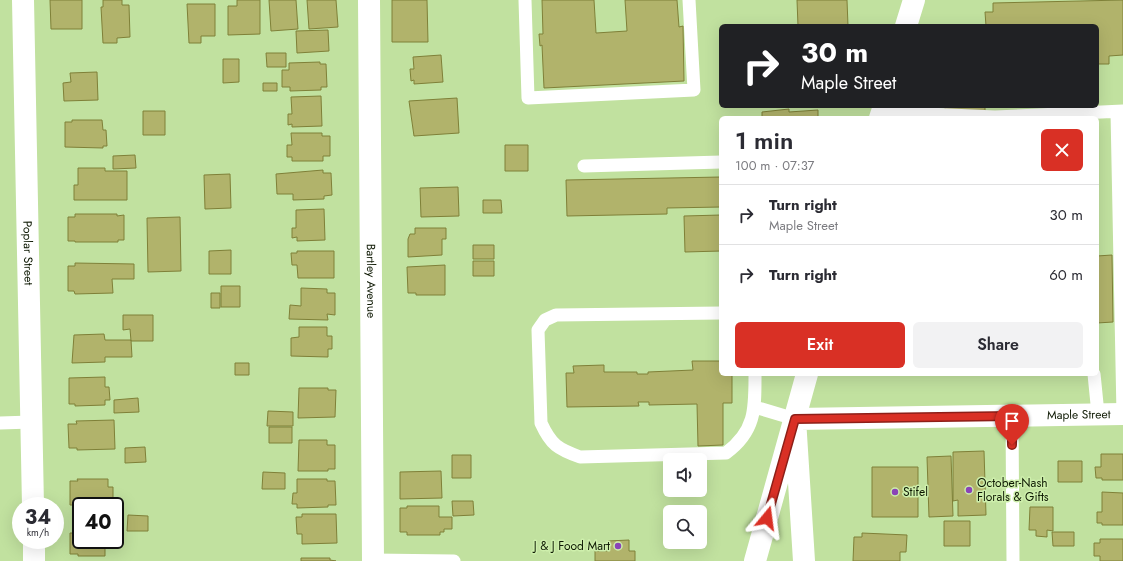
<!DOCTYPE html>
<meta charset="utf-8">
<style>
body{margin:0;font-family:Jost,sans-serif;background:#f2f2f3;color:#2b2b33;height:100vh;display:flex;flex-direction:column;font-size:15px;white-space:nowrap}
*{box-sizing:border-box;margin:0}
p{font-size:13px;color:#7c7c81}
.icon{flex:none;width:22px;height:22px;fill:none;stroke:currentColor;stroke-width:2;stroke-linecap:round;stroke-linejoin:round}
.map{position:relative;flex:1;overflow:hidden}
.details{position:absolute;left:719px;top:116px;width:380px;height:260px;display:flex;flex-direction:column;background:#fff;border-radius:6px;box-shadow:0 4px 16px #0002}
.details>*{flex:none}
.hud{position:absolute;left:719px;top:24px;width:380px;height:84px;border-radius:6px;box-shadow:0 4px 16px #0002;background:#202124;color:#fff;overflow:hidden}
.buttons{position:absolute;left:663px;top:453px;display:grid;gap:8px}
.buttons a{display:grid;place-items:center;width:44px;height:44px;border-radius:6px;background:#fff;box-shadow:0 4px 16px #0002;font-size:20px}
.speed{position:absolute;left:12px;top:497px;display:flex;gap:8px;font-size:20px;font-weight:700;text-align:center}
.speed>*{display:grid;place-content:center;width:52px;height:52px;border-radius:50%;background:#fff;box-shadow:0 4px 16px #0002;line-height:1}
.speed small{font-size:10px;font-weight:400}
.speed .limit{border:2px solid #111;border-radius:6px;background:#fff;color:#111}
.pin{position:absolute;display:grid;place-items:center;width:34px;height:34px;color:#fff;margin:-41px -17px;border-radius:50% 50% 50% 0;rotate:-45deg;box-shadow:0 0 4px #0007}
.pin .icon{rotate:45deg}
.me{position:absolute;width:44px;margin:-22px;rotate:16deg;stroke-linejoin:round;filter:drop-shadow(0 0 3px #0008)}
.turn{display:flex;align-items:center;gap:14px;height:84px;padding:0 16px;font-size:18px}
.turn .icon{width:52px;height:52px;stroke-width:2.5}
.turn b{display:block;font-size:28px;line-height:34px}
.round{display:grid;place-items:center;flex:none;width:42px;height:42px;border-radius:6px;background:#f2f2f3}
.summary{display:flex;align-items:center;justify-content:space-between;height:68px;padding:0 16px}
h1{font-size:24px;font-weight:600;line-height:30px}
.cta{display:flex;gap:8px;margin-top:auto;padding:8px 16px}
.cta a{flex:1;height:46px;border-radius:6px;background:#d93025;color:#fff;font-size:16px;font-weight:600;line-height:46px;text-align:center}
.cta a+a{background:#f2f2f3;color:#2b2b33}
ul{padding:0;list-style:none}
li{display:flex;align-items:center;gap:12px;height:60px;padding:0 16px;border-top:1px solid #e1e1e2}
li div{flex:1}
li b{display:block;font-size:15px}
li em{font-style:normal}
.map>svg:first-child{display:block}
.building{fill:#b1b36b;stroke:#7f8038}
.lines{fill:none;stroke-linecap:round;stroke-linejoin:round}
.lane{stroke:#fff;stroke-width:13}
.street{stroke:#fff;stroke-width:22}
.secondary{stroke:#fff;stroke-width:22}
.route-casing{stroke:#8d1f18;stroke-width:10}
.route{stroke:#d93025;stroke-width:7}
.poi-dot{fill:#8a44b7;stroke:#ceefac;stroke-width:1.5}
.labels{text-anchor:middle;stroke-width:3;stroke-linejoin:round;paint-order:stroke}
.street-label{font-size:12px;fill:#0d1802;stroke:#ceefac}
.poi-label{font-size:12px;fill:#0d1802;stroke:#ceefac;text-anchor:start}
</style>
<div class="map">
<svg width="1123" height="561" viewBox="0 0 1123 561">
<rect width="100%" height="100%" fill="#c1e19f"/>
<path class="building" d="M50,0H82V29H51Z
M103,0H122V5H129L130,37L117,38V43H103L101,7H103Z
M237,0H260V34L228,35V6H237Z
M269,0H296L298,29L271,31Z
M307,0H336L338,27L309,29Z
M392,0H427L428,42H392Z
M542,0H594L596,33L627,31L625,0H677L679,27L683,26L684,81L544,88L542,45L540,46L539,34H543Z
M797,0H847L848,26H798Z
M1123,0V55L1109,56V64H1097V26H986L985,12H993V3Z
M187,4H215V36H201V43H189Z
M328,30L329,51L297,53L296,31Z
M266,53H286V67H267Z
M441,55L443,82L414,84V80L411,81L410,69H414L413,57Z
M223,59H239V82L223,83Z
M320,62V64H326L327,87H321V90L290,91V87H282V70H289V63Z
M97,72L98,100L64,101L63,83L71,82L70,73Z
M263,83H277V91H263Z
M321,96L322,126L292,127V124L288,125V114H292L291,97Z
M457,98L459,133L414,136L409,101Z
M945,106H985V113H945Z
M789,109V112L818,110V118H762V112Z
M143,111H165V135H143Z
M72,120H102L103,130H106L107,146H103V148L65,147V122H72Z
M291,133H322V136H330V156H323V161H292V157H287V145H292Z
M505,145H528V171H505Z
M135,155L136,168L113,169V156Z
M78,168H105V171H127V200H74V185H78Z
M323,170V173H331L332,195L324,196V199L293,200V194H277L276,174Z
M230,174L231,208L205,209L204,175Z
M721,177V207L667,208V214L567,216L566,180Z
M458,187L459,216L421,217L420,188Z
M483,200H501L502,213H483Z
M324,209L325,240L297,241V237L292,238V228H296V210Z
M75,214H117V216L124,215V240H118V242H75V241H68V217H75Z
M721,215V251L685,252L684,216Z
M180,217L181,271L148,272L147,218Z
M415,228H446V239H442V255L408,257V239L410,234H415Z
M473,245H494V259H473Z
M231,250V274H209V251Z
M297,251H334V278H298L297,265H292L291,253H297Z
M1112,255L1113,322L1097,323V256Z
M473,261H494V276H473Z
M75,263L134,264V279H112L113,293L75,294L74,291H68V266H75Z
M445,265V295H416V293H408L407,267Z
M221,286H240V307H221Z
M301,288L327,289V293H335V315L327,314L328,320L289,319L290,305L301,306Z
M211,293H220V308H211Z
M123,315H153V341H131L130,329L123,330Z
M299,327H327V336H332V349H328V357L291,356V338L299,337Z
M104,334L105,340H131L132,357H105V362L72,363L74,335Z
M692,361H721V374H732V403H723V445L698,446L697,404L649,405V402H638L639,406L567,407L566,373H574L573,366L604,365V372H637V374H648V372L693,370Z
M235,363H249V375H235Z
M105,377V387H109L110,400H105V405L75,406V404H69V378Z
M299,388H328V390H336L335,417L298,418Z
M138,398L139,412L114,413V400Z
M268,411L293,412V426H267Z
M114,420L115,449L77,450V448H69L68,424H77L76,421Z
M269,427H292V443H269Z
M299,440H327V445H335V469H328V471H298Z
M145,447L146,462L125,463V448Z
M984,451L986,515L958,516V500L953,501V452Z
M1101,454H1123V480H1102V478H1096L1095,467H1101Z
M452,455H471V478H452Z
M951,456L953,516L929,517L927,457Z
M1058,461H1082V482H1058Z
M872,467H918V517H872Z
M441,471L442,498L400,499V472Z
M263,472L285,473V489H262Z
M77,479H108V487H113V500H109L108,506L77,507V505H70V481H78Z
M297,479H327V481H335L336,505H328V507L297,508V504H292L293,493H297Z
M1102,492L1123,493V525H1102V523H1097V512H1102Z
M452,501H473L474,515L453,516Z
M407,506H439V517H452V529H444V532H440V535H407V532H400V508H407Z
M1030,507H1053V531L1047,530V537L1036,536V530H1029Z
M302,514H336L337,543L302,544V534H297L296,517H302Z
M128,515L148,516V531H127Z
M944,521H970V546H944Z
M77,524H81V540H105V556H78V554H70V533H78Z
M1052,532H1074V546H1053Z
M862,533L907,535L906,552H900V561H853L854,537H862Z
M1100,539H1123V561H1100V556H1094V543H1100Z
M629,540V551H635V561H595V551H608V541Z
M301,558H330V560L336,561H301Z"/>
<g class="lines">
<path class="lane" d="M525,0L528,98L694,90L689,0
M882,112L995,117L1123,111
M1117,112L1123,414
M584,166L721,162
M721,313L556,315L545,320L538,330L541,423C551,445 558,449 580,457L726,453C756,431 755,408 755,374
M1094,374L1098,414
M755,407L795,419
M1012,416L1013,561
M0,423L31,422
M373,560L454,561"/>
<g class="street">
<path id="s1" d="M23,0L33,506"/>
<path id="s2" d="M369,0L373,561"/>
<path d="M34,540V561"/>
<path id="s3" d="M804,561L795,419L1123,414"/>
</g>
<path class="secondary" d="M906,26L914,0
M880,118L884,106
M755,561L807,374"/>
</g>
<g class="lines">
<defs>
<path id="route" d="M767,518L795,419L1012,416V445"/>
</defs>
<use href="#route" class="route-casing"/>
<use href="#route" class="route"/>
</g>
<g class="poi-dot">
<circle cx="969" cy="490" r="4"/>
<circle cx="895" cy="492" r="4"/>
<circle cx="618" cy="546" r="4"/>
</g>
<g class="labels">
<g class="street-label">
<text dy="4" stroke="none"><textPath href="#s1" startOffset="253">Poplar Street</textPath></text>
<text dy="4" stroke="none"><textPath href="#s2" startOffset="281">Bartley Avenue</textPath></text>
<text dy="4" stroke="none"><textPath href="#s3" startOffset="426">Maple Street</textPath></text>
</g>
<g class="poi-label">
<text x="977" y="487">October-Nash<tspan x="977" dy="14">Florals &amp; Gifts</tspan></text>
<text x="903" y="496">Stifel</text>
<text x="610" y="550" text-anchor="end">J &amp; J Food Mart</text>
</g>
</g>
</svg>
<div class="buttons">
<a><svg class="icon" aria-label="sound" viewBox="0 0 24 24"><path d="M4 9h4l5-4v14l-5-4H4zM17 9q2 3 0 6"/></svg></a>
<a><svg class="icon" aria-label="search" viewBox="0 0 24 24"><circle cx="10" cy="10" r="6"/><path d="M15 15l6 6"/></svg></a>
</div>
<div class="speed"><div>34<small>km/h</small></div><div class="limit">40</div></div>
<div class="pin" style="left:1012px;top:445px;background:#d93025"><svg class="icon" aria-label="arrive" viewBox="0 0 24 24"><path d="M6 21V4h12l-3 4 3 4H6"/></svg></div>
<svg class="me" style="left:767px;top:518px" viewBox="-20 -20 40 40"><path d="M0-17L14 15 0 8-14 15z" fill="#d93025" stroke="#fff" stroke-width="4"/></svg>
<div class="hud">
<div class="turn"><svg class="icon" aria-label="right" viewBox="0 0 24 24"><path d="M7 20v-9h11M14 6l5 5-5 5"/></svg><div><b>30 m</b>Maple Street</div></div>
</div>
<section class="details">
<div class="summary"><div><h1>1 min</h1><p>100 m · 07:37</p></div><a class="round" style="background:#d93025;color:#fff"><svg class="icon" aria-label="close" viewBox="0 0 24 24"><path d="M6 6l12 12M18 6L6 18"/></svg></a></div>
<ul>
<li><svg class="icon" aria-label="right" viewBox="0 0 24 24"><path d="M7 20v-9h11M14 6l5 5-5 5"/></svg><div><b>Turn right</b><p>Maple Street</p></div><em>30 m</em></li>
<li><svg class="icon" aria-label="right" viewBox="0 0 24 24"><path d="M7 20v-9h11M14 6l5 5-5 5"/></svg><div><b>Turn right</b></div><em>60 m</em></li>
</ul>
<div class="cta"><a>Exit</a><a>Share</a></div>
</section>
</div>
